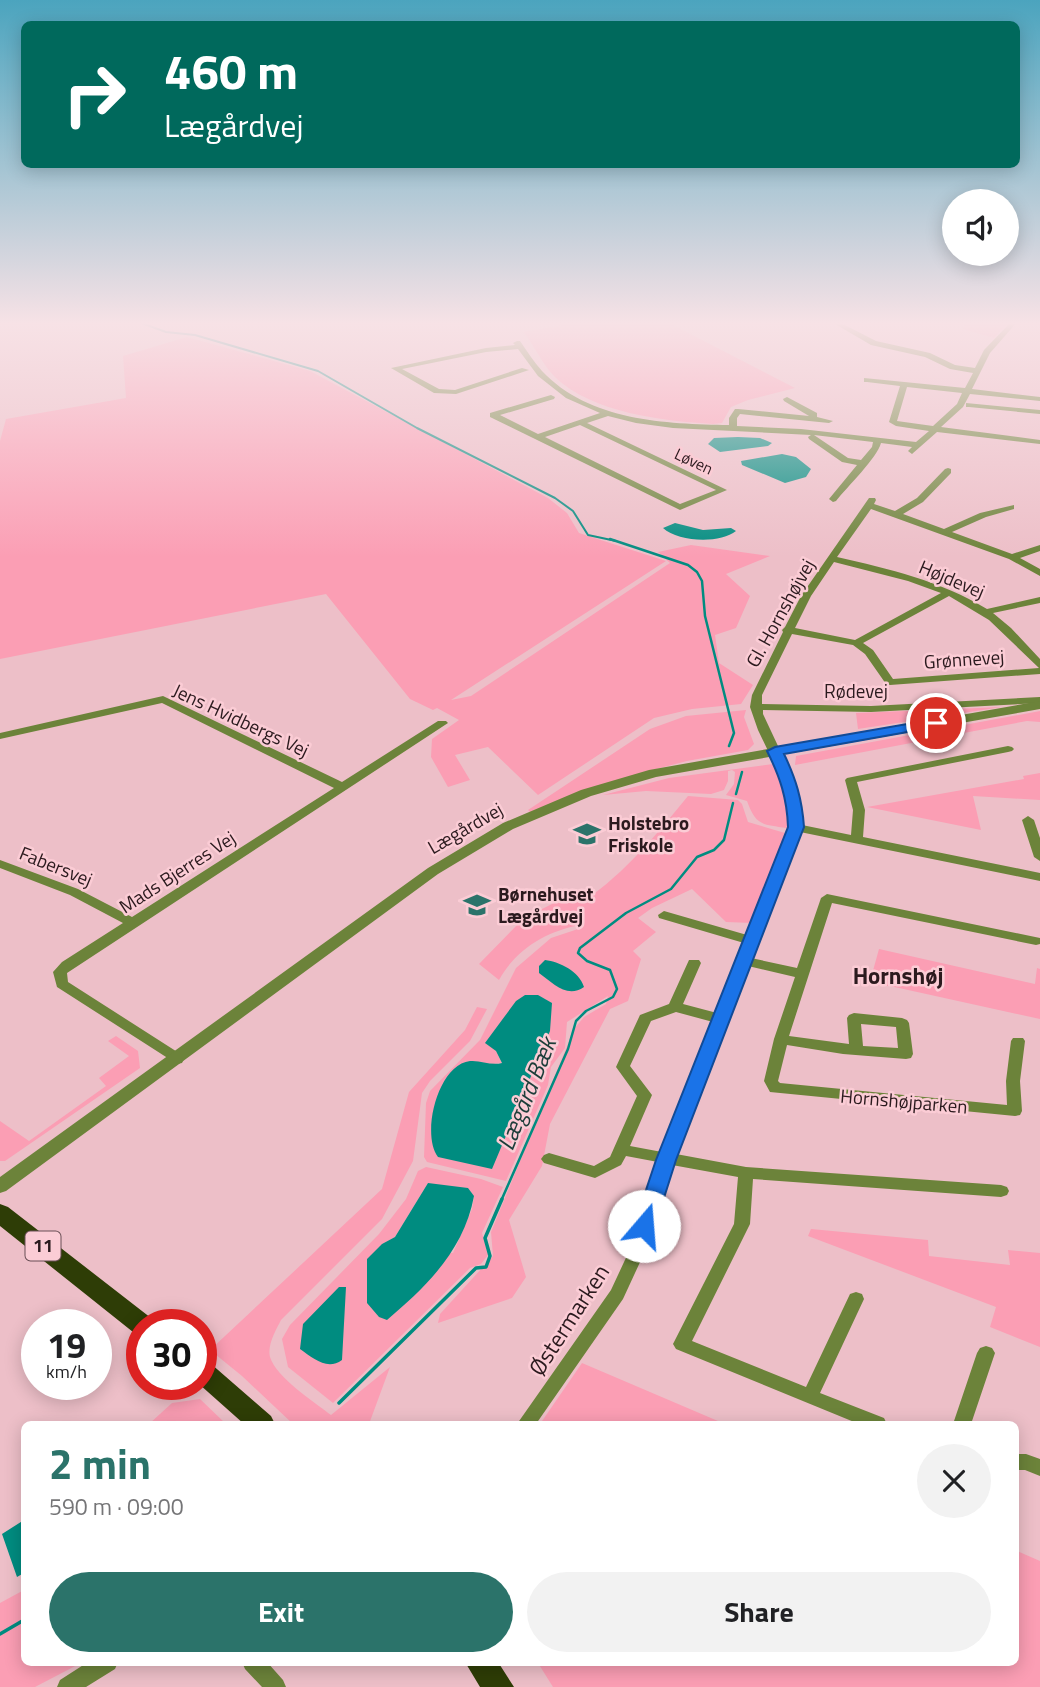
<!DOCTYPE html>
<meta charset="utf-8">
<style>
body{margin:0;font-family:"Titillium Web",sans-serif;background:#f2f2f2;color:#202124;height:100vh;display:flex;flex-direction:column;font-size:26px;white-space:nowrap}
*{box-sizing:border-box;margin:0}
p{font-size:23px;color:#757577}
.icon{flex:none;width:38px;height:38px;fill:none;stroke:currentColor;stroke-width:2;stroke-linecap:round;stroke-linejoin:round}
.map{position:relative;flex:1;overflow:hidden}
.details{position:absolute;left:21px;top:1421px;width:998px;height:245px;display:flex;flex-direction:column;background:#fff;border-radius:10px;box-shadow:0 4px 18px #0003}
.details>*{flex:none}
.guide{position:absolute;left:21px;top:21px;width:999px;height:147px;border-radius:10px;box-shadow:0 4px 18px #0003;background:#00695c;color:#fff;overflow:hidden}
.buttons{position:absolute;left:942px;top:189px;display:grid;gap:14px}
.buttons a{display:grid;place-items:center;width:77px;height:77px;border-radius:50%;background:#fff;box-shadow:0 4px 18px #0003;font-size:35px}
.speed{position:absolute;left:21px;top:1309px;display:flex;gap:14px;font-size:35px;font-weight:700;text-align:center}
.speed>*{display:grid;place-content:center;width:91px;height:91px;border-radius:50%;background:#fff;box-shadow:0 4px 18px #0003;line-height:1}
.speed small{font-size:18px;font-weight:400}
.speed .limit{border:10px solid #d22;background:#fff;color:#111}
.pin{position:absolute;display:grid;place-items:center;width:60px;height:60px;color:#fff;margin:-30px;border:4px solid #fff;border-radius:50%;box-shadow:0 2px 7px #0007}
.me{position:absolute;width:77px;margin:-38px;rotate:18deg;stroke-linejoin:round;filter:drop-shadow(0 0 5px #0008)}
.turn{display:flex;align-items:center;gap:24px;height:147px;padding:0 28px;font-size:32px}
.turn .icon{width:91px;height:91px;stroke-width:2.5}
.turn b{display:block;font-size:49px;line-height:60px}
.round{display:grid;place-items:center;flex:none;width:74px;height:74px;border-radius:37px;background:#f2f2f2}
.headline{display:flex;align-items:center;justify-content:space-between;height:119px;padding:0 28px}
h1{font-size:42px;font-weight:700;line-height:52px;color:#2b736a}
.button{display:flex;gap:14px;margin-top:auto;padding:14px 28px}
.button a{flex:1;height:80px;border-radius:42px;background:#2b736a;color:#fff;font-size:28px;font-weight:700;line-height:80px;text-align:center}
.button a+a{background:#f2f2f2;color:#202124}
.map>svg:first-child{display:block}
.green{fill:#fb9eb4;fill-rule:evenodd}
.water{fill:#008c80}
.lines{fill:none;stroke-linecap:round;stroke-linejoin:round}
.stream-far2{stroke:#008c80;stroke-width:2}
.stream-far1{stroke:#008c80;stroke-width:2.5}
.stream{stroke:#008c80;stroke-width:3.5}
.minor{fill:#6c833a;fill-rule:evenodd}
.tertiary{fill:#6c833a;fill-rule:evenodd}
.primary{fill:#2e3d06;fill-rule:evenodd}
.route{fill:#1a73e8;stroke:#114b97;stroke-width:2}
.labels{text-anchor:middle;stroke-width:5;stroke-linejoin:round;paint-order:stroke}
.far-street-label{font-size:16px;fill:#2b1a1e;stroke:#fbccd5}
.shield{fill:#fbccd5;stroke:#694f55;stroke-width:2}
.shield-label{font-size:18px;font-weight:bold;fill:#2b1a1e}
.street-label{font-size:19px;fill:#2b1a1e;stroke:#fbccd5}
.poi-label{font-size:19px;font-weight:bold;fill:#2b1a1e;stroke:#fbccd5;text-anchor:start}
.quarter-label{font-size:23px;font-weight:bold;fill:#2b1a1e;stroke:#fbccd5}
.near-street-label{font-size:23px;fill:#2b1a1e;stroke:#fbccd5}
.near-water-label{font-size:24px;font-style:italic;fill:#1c3d39;stroke:#fbccd5}
</style>
<div class="map">
<svg width="1040" height="1687" viewBox="0 0 1040 1687">
<rect width="100%" height="100%" fill="#edbfc8"/>
<path class="green" d="M587,321H665L795,388L748,400L731,407L722,423L713,424C664,421 592,413 555,377C543,365 534,346 524,332Z
M965,321H1010L994,338L963,329Z
M187,337L310,371L548,498L567,513L579,533L666,561L451,700L471,696L670,563L658,552L691,545L770,556L726,574L750,596L736,628L715,635L719,663L753,685L741,704L692,709L654,718L538,795L488,747L455,755L470,780L448,787L431,757L432,739L459,720L437,708L433,710L410,699L326,594L0,659V441L6,419L126,398L123,356Z
M1002,707L858,729L856,713Z
M746,710L744,717L754,744L748,750L687,761L641,773L530,812L528,810L650,729L686,716Z
M1040,711V722L1027,721L795,765L796,756Z
M773,764L780,770L789,820L787,828C762,824 756,826 747,801L726,795L734,784L735,772L732,770L728,771V781L724,790L711,794L646,791L603,795L669,778Z
M1040,773V800L973,796L981,830L867,807L1024,779L1023,776Z
M688,796L738,800L742,804L748,822L785,833L753,923L726,922L692,889L652,908L638,918L656,932L633,951L641,959L628,1001L610,1009L550,1124L542,1166L509,1220L526,1277L512,1298L438,1323L440,1314L493,1256L491,1232L574,1029L584,1017L606,1004L608,996L567,1022L565,1048L551,1067L548,1085L506,1181L427,1162L424,1157L426,1103L430,1091L480,1040L516,968L551,938L581,928L580,925C547,931 516,949 499,980L479,964L524,918L562,899L584,901C626,872 656,835 688,796ZM525,995L546,999L438,1157L470,1061L493,1064L502,1063L496,1051Z
M879,949L1035,984L1037,968L1040,969V1019L890,986L869,985Z
M477,1007L487,1009L470,1041L430,1081L422,1093L413,1161L382,1219L281,1320C276,1330 267,1345 270,1357C276,1377 314,1402 331,1415L390,1367L369,1424H293L242,1376L210,1350L382,1189L409,1092L465,1030Z
M116,1036L138,1051L140,1068L5,1161H0V1121L29,1141L106,1086L99,1078L129,1056L108,1041Z
M426,1167L481,1179L503,1187L482,1233L488,1255L481,1264L470,1268L333,1403L288,1367L282,1339L290,1325L379,1234L406,1199L418,1171ZM428,1183L474,1196L472,1209L453,1253L382,1244L395,1237Z
M811,1229L928,1240L929,1256L1010,1265L1008,1250L1040,1253V1347L990,1327L996,1307L808,1236Z
M582,1363L725,1424H540Z
M200,1399L226,1424H149L172,1403Z
M1015,1550L1040,1561V1687H553L538,1663L1015,1662Z
M24,1590V1662L81,1663L35,1687H0V1603Z"/>
<path class="water" d="M738,437L760,438L772,443L768,446L720,452L708,444L714,438Z
M782,454L796,457L811,469L806,477L785,483L742,465L741,461Z
M675,523L703,530L731,528L736,531C720,544 678,542 663,528Z
M545,960C560,962 579,971 584,987C567,999 553,983 539,973V966Z
M525,995H538L552,1003L550,1031L492,1169L438,1157C421,1135 437,1065 470,1061C481,1060 491,1066 502,1063L496,1051L485,1043L516,1001Z
M428,1183L468,1188L474,1196C464,1250 427,1286 387,1320L379,1317L367,1303V1259L382,1244L395,1237Z
M339,1287H346L342,1360C327,1371 313,1358 300,1349L303,1324Z
M24,1520V1573L17,1577L2,1534Z"/>
<g class="lines">
<path class="stream-far2" d="M136,321L166,332L195,335L318,371L417,428L555,498L573,511L588,535L616,541"/>
<path class="stream-far1" d="M610,539L688,565L697,572L702,581L705,616L734,733L729,746
M736,794L742,772
M501,1201L568,1049L576,1021L586,1011L613,997L617,989L610,970L587,961L578,953L580,948L626,913L671,889L697,857L714,850L724,840L733,803"/>
<path class="stream" d="M339,1403L476,1268L486,1267L490,1256L485,1238L502,1199
M0,1634L24,1620"/>
<path class="minor" d="M830,321H837L876,341L930,353L955,365L975,368L984,350L1012,321H1018L990,353L972,389L1040,397V401L970,394L963,407L941,427L1040,440V444L937,432L912,454L908,451L912,447L881,443C877,458 847,487 836,501L833,502L829,499L857,465L842,462L809,439L808,437L811,435L673,428L636,423L608,416L587,423L727,490L680,510L490,417V413L551,395L555,397L554,399L500,415L538,434L600,413L566,398L538,376L518,349L486,352L402,369L439,389L455,390L522,368L529,370L456,394L434,393L391,368L486,348L515,345L513,343L517,341H520C527,351 534,362 542,371C589,421 666,424 729,425V418L735,409H738L809,416L784,401L783,399L787,397L817,413V417L833,421L829,423L740,414L737,418V426L801,429L916,442L929,431L896,426L889,422L900,386L867,382H864V378L965,388L973,373L950,369L925,357L871,345ZM907,387L962,393L957,404L933,426L897,421ZM580,425L716,490L680,504L545,437ZM814,435L873,442L872,447L861,460L848,458Z
M966,403L1040,410V414L969,407H966Z
M948,468L951,469V473L923,502L903,514L944,529L980,513L1014,505V509L986,517L952,532L1012,554L1040,545V551L1020,558L1040,569V576L1009,559L871,509L837,557C889,569 941,581 987,609L1040,597V603L993,613L1011,628L1040,659V674L890,685L886,684L865,654L853,645L792,634L762,695V704L871,706L1040,697V703L871,712L763,710V714L793,778L802,825L851,835L853,810L845,780L847,778L1008,746L1012,747L1014,749L1012,751L1008,752L857,782L865,810L863,837L1040,873V881L800,832L751,958L797,968L821,898L827,894L1040,938V944L1036,945L832,903L789,1036L849,1044L847,1018L849,1015L854,1013L902,1018L907,1020L909,1023L913,1054L911,1058L906,1059L843,1054L787,1045L778,1081L780,1083L1007,1105L1006,1081L1011,1041L1013,1038H1023L1025,1041L1020,1081L1022,1111L1020,1115L1015,1116L770,1092L764,1081L774,1039L795,977L748,966L676,1154L746,1167L1001,1185L1007,1187L1009,1191L1007,1195L1001,1197L753,1179L750,1224L692,1341L806,1387L850,1294L856,1292L862,1294L864,1299L820,1393L884,1418L887,1424H859L676,1349L673,1344L734,1224L738,1177L672,1165L647,1247L623,1299L536,1424H517L611,1290L631,1247L658,1162L626,1156L621,1165L595,1178L544,1163L541,1159L544,1155L549,1153L594,1166L610,1157L637,1096L616,1067L640,1015L669,1004L689,960H699L701,963L683,1004L717,1013L744,943L659,918L658,915L664,911L747,935L790,827L781,778L758,730L750,707L752,695L783,632L782,630L785,627L801,596L869,498H875L876,500L874,504L895,511L917,498L945,469ZM834,562L908,581L941,593L855,640L795,628L811,596ZM949,596L989,620L1039,668L893,679L873,650L863,643ZM676,1012L713,1022L662,1152L630,1146L652,1095L630,1066L651,1021ZM861,1024L896,1027L898,1048L863,1046Z
M163,696L342,782L438,721H446L448,723L67,973L68,982L182,1055L184,1059L182,1063L177,1064L57,987L53,972L62,962L123,923L70,895L0,868V860L78,889L132,917L334,788L162,703L0,739V733Z
M1028,816L1034,820L1040,838V861L1034,857L1022,820Z
M986,1346L992,1348L995,1353L971,1424H953L977,1353L980,1348Z
M1015,1454H1026L1040,1459V1476L1025,1470H1015Z
M88,1662H118L115,1669L86,1687H57L60,1680Z
M242,1662H267L283,1680L286,1687H262L245,1669Z"/>
<path class="tertiary" d="M1040,701V709L656,777L591,796L513,829L438,874L6,1191L0,1193V1177L428,868L503,823L581,790L649,770Z"/>
<path class="primary" d="M0,1204L8,1207L151,1318L154,1325H142V1335L133,1332L0,1226Z
M201,1360L210,1363L271,1416L275,1424H244L199,1384H201Z
M465,1662H498L514,1687H480Z"/>
</g>
<linearGradient id="sky" x2="0" y2="1"><stop stop-color="#4ba4be"/><stop offset="0.58" stop-color="#f7e2e6"/><stop offset="1" stop-color="#f7e2e6" stop-opacity="0"/></linearGradient>
<rect width="1040" height="557" fill="url(#sky)"/>
<path class="route" d="M936,719L941,720L943,723L941,726L784,754C796,779 802,799 804,827L676,1160L655,1226L652,1232L644,1234L637,1232L634,1226L656,1160L788,827C787,798 780,777 767,751L775,747Z"/>
<defs>
<symbol id="school-bare" viewBox="-9 -9 18 18"><path d="M0-5L7-2L0 1L-7-2ZM-4 1L0 2.5L4 1V4Q0 6-4 4Z" fill="#2b736a" stroke="#fbccd5" stroke-width="2.5" paint-order="stroke"/></symbol>
</defs>
<g fill-rule="evenodd">
<use href="#school-bare" x="568" y="815" width="38" height="38"/>
<use href="#school-bare" x="458" y="886" width="38" height="38"/>
</g>
<g class="labels">
<g class="far-street-label">
<text transform="translate(694 461) rotate(25)" y="6">Løven</text>
</g>
<rect class="shield" x="25.5" y="1231.5" width="35" height="29" rx="5"/>
<g class="shield-label">
<text x="43" y="1252">11</text>
</g>
<g class="street-label">
<text transform="translate(952 579) rotate(23)" y="7">Højdevej</text>
<text transform="translate(780 613) rotate(-61)" y="7">Gl. Hornshøjvej</text>
<text transform="translate(964 659) rotate(-4)" y="7">Grønnevej</text>
<text x="856" y="698">Rødevej</text>
<text transform="translate(241 720) rotate(25)" y="7">Jens Hvidbergs Vej</text>
<text transform="translate(465 828) rotate(-30)" y="7">Lægårdvej</text>
<text transform="translate(56 866) rotate(22)" y="7">Fabersvej</text>
<text transform="translate(177 872) rotate(-33)" y="7">Mads Bjerres Vej</text>
<text transform="translate(904 1101) rotate(5)" y="7">Hornshøjparken</text>
</g>
<g class="poi-label">
<text x="608" y="830">Holstebro<tspan x="608" dy="22">Friskole</tspan></text>
<text x="498" y="901">Børnehuset<tspan x="498" dy="22">Lægårdvej</tspan></text>
</g>
<g class="quarter-label">
<text x="898" y="984">Hornshøj</text>
</g>
<g class="near-street-label">
<text transform="translate(569 1320) rotate(-57)" y="8">Østermarken</text>
</g>
<g class="near-water-label">
<text transform="translate(527 1094) rotate(-68)" y="8">Lægård Bæk</text>
</g>
</g>
</svg>
<div class="buttons">
<a><svg class="icon" aria-label="sound" viewBox="0 0 24 24"><path d="M4 9h4l5-4v14l-5-4H4zM17 9q2 3 0 6"/></svg></a>
</div>
<div class="speed"><div>19<small>km/h</small></div><div class="limit">30</div></div>
<div class="pin" style="left:936px;top:723px;background:#d93025"><svg class="icon" aria-label="arrive" viewBox="0 0 24 24"><path d="M6 21V4h12l-3 4 3 4H6"/></svg></div>
<svg class="me" style="left:644px;top:1226px" viewBox="-20 -20 40 40"><circle r="19" fill="#fff"/><path d="M0-13L10 11 0 6-10 11z" fill="#1a73e8"/></svg>
<div class="guide">
<div class="turn"><svg class="icon" aria-label="right" viewBox="0 0 24 24"><path d="M7 20v-9h11M14 6l5 5-5 5"/></svg><div><b>460 m</b>Lægårdvej</div></div>
</div>
<section class="details">
<div class="headline"><div><h1>2 min</h1><p>590 m · 09:00</p></div><a class="round"><svg class="icon" aria-label="close" viewBox="0 0 24 24"><path d="M6 6l12 12M18 6L6 18"/></svg></a></div>
<div class="button"><a>Exit</a><a>Share</a></div>
</section>
</div>
